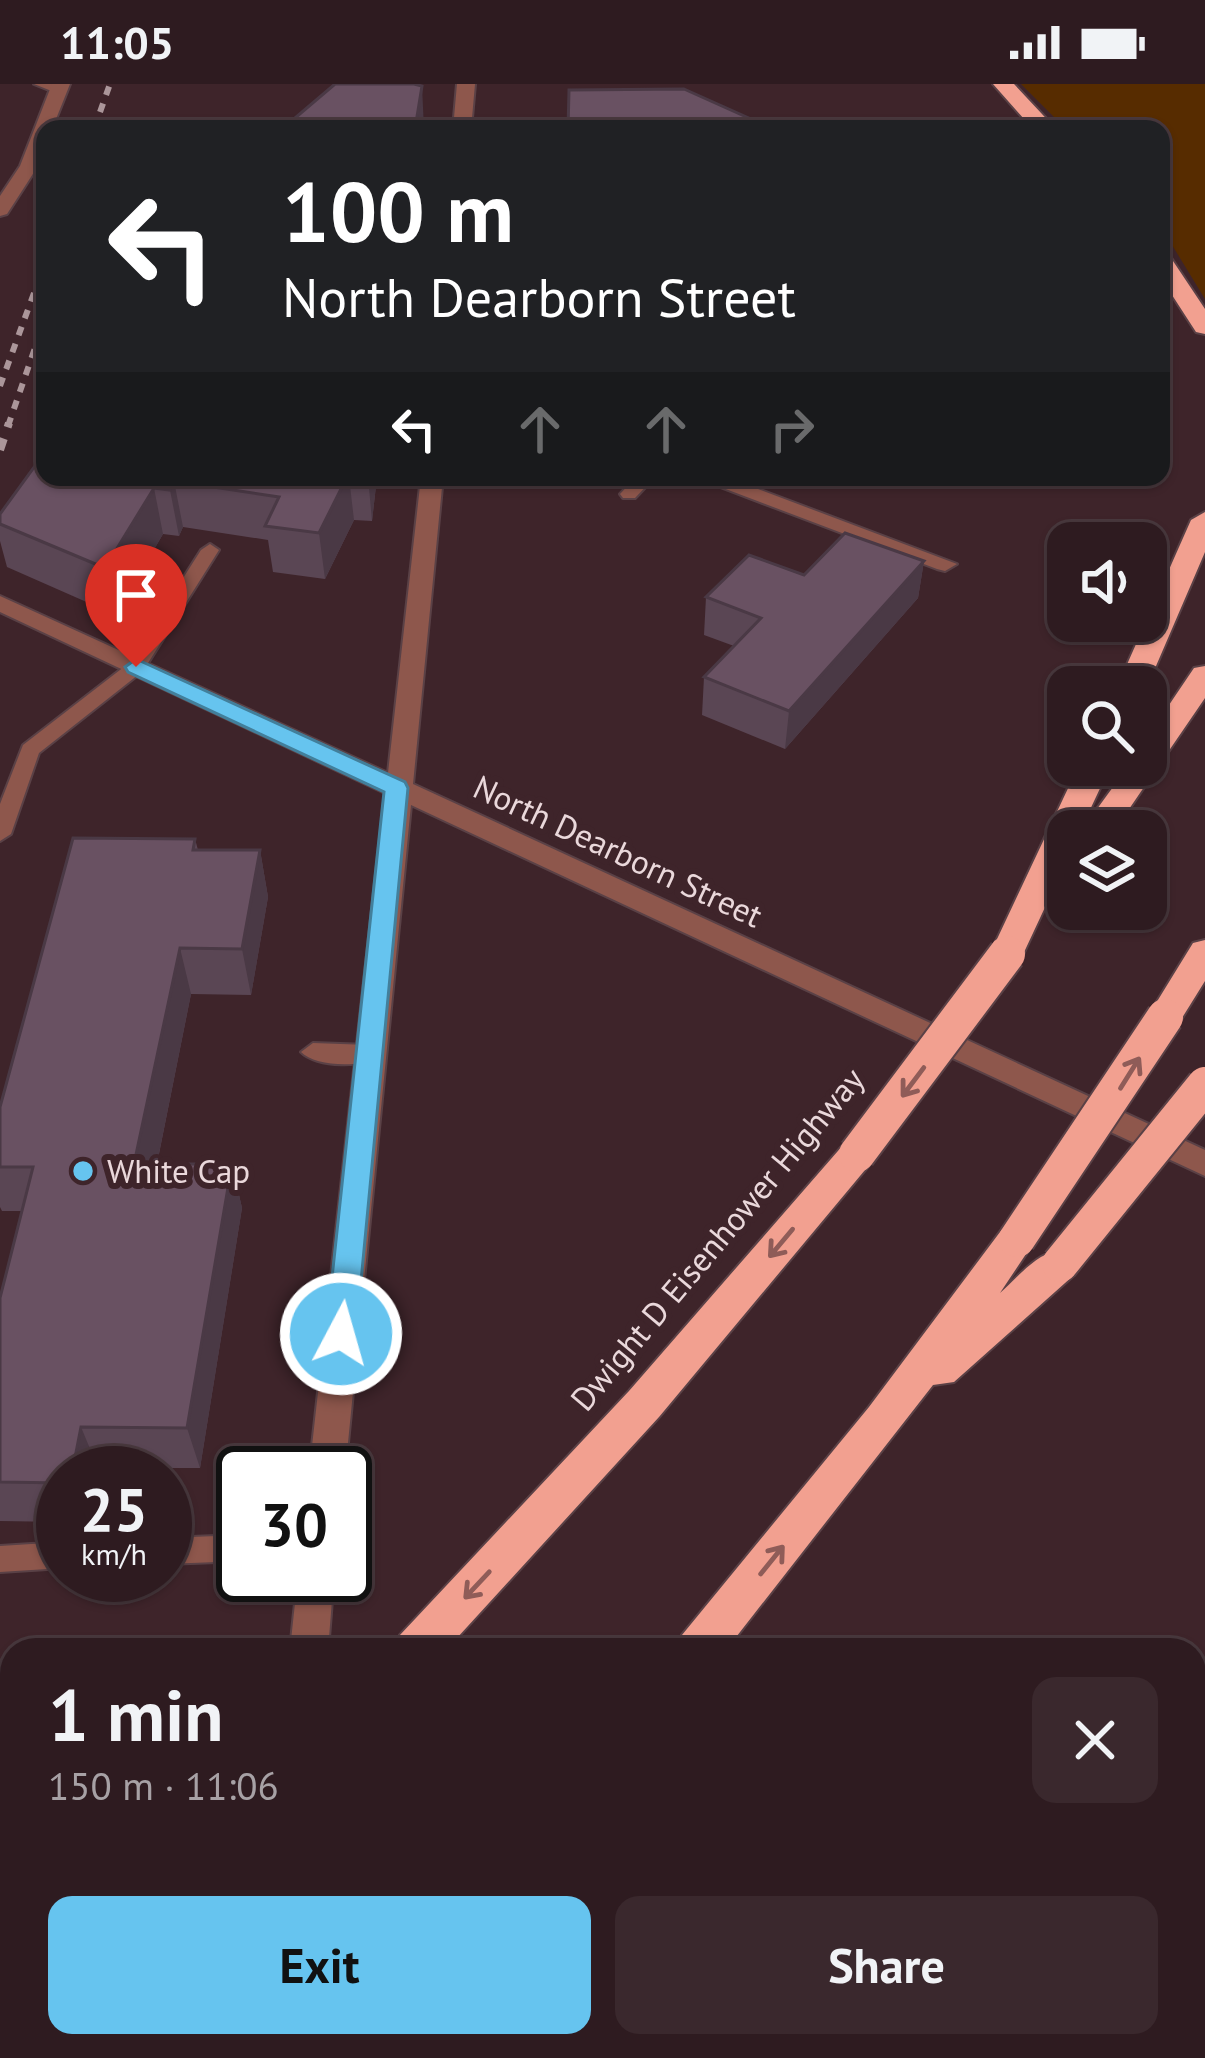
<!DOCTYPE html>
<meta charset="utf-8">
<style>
body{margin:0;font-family:"PT Sans",sans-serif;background:#3a282d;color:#f1f3f6;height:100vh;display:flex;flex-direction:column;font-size:45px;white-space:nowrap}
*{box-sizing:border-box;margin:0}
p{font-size:39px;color:#a7a1a5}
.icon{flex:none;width:66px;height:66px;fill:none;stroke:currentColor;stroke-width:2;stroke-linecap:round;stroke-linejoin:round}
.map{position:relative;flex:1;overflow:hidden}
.sheet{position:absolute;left:0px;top:1554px;width:1206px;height:420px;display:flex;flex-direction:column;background:#2e1b20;border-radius:36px 36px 0 0;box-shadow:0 3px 9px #0004,0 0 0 3px #49393e}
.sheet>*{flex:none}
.banner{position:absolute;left:36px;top:36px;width:1134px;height:366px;border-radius:24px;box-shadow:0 3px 9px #0004,0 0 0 3px #49393e;background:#202124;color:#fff;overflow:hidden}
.tools{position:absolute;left:1047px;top:438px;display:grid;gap:24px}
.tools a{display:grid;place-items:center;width:120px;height:120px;border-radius:24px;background:#2e1b20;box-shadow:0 3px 9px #0004,0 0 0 3px #49393e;font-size:60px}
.speed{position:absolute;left:36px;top:1362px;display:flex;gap:24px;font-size:60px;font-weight:700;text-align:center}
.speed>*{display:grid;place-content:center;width:156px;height:156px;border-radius:50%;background:#2e1b20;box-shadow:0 3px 9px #0004,0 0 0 3px #49393e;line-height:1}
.speed small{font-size:30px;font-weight:400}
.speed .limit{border:6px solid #111;border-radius:18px;background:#fff;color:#111}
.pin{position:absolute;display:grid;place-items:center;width:102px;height:102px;color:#fff;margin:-123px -51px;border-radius:50% 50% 50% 0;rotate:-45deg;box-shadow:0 0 12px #0007}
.pin .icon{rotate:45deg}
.me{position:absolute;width:132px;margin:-66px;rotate:6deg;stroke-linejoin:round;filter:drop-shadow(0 0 9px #0008)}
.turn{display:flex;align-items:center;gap:42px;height:252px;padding:0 48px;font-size:54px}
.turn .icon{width:156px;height:156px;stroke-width:2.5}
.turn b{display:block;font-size:84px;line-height:102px}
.lanes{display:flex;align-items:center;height:114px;padding:0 48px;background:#0003;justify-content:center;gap:60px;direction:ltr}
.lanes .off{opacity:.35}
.round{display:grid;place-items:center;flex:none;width:126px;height:126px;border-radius:24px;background:#3a282d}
.headline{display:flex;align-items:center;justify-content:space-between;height:204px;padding:0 48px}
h1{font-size:72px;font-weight:600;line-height:90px}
.action{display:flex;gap:24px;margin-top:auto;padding:24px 48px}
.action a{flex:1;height:138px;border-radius:24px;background:#66c4ef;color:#111;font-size:48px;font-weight:600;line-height:138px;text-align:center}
.action a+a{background:#3a282d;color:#f1f3f6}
.status{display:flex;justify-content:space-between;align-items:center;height:84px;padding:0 60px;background:#2e1b20;direction:ltr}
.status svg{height:33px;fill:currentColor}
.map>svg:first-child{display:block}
.green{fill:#572c00}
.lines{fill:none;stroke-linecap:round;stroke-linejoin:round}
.service-casing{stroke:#5a4146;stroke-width:4}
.minor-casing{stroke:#5a4146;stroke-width:4}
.tertiary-casing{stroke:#5a4146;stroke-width:4}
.motorway-casing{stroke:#5a4146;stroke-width:4}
.service{fill:#8e574c;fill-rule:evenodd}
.minor{fill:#8e574c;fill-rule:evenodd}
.tertiary{fill:#8e574c;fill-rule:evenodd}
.motorway{fill:#f2a090;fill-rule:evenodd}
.rail-far1{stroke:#ab969a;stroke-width:6;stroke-dasharray:9 9;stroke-linecap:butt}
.rail{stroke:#ab969a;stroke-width:8;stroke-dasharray:12 12;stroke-linecap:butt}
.motorway-bridge-casing{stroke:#5a4146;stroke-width:40;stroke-linecap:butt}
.motorway-bridge{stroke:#f2a090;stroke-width:36}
.wall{fill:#5a4654}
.shaded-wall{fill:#4a3945}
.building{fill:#695162;stroke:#4a3945;stroke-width:3}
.oneway{stroke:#8f5c58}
.route{fill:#66c4ef;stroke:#427f9b;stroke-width:3}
.poi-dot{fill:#66c4ef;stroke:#3e242a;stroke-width:4.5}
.labels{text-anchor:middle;stroke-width:12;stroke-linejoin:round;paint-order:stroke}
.street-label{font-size:33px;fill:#ead8db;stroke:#3e242a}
.poi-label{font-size:33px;fill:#ead8db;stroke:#3e242a;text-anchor:start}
</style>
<div class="status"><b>11:05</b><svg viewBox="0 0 49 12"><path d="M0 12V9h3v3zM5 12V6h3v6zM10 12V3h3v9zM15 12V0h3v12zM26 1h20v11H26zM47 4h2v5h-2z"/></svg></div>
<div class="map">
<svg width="1205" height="1974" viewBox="0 0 1205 1974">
<rect width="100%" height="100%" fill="#3e242a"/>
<path class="green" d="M1021,0H1205V215L1161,143V45H1066Z"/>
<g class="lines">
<defs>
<path id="service" d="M34,0H55L66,6L59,10Z
M636,393H655L635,414H623L620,410Z
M210,460L219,466L143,587L39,669L11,750L0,757V720L23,661L129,579L201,466Z
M313,959L369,961L381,970C367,985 315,983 301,968Z
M243,1451V1477L165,1480V1454Z
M63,1458V1484L0,1488V1462Z
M1205,1758V1809L1194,1813V1762Z
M1096,1962H1131L1126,1974H1091Z"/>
<path id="minor" d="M457,0H475L471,45H453Z
M421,393H443L413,700L1205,1066V1092L411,721L345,1389H309L385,709L0,528V512L388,689Z
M694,393H726L957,480L945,487L937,485Z
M298,1491H334L328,1566H290Z
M247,1962H289L288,1974H246Z"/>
<path id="tertiary" d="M52,0H70L52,45H45L38,82L7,130L0,132V112L20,82Z"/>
<path id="motorway" d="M993,0H1014L1056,45H1033Z
M1161,169L1169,171L1205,225V250L1196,248L1161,194Z
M1205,428V468L1147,603H1117L1191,436Z
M1205,582V614L1114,747H1081L1129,681H1146V655L1194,584Z
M1079,681H1111L1080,747H1068V774L1019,879L1007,882L995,879L990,870Z
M1205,856V897L1177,942L1165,946L1153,942L1147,933L1153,924L1193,859Z
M857,1055L870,1060L876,1070L870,1080L659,1333L446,1566H394L400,1551L629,1307L844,1060Z
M1017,1139L1031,1144L1036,1155L1000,1209C1021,1191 1044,1158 1074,1169L1079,1180L1074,1191L954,1298L933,1301L726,1566H676L682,1551L869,1323L1003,1144Z
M12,1932V1962H36L31,1974H0V1937Z
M318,1962H376L371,1974H313Z"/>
</defs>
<use href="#service" class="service-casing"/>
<use href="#minor" class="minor-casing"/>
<use href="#tertiary" class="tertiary-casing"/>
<use href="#motorway" class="motorway-casing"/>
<use href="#service" class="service"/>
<use href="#minor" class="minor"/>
<use href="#tertiary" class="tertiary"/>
<use href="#motorway" class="motorway"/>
<path class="rail-far1" d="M94,45L110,0
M0,302L45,179
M8,342L45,235"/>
<path class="rail" d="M0,366L9,339"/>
<defs>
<path id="motorway-bridge" d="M857,1070L1007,870
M1017,1155L1165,933
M1060,1180L1205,1001"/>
</defs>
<use href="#motorway-bridge" class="motorway-bridge-casing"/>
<use href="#motorway-bridge" class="motorway-bridge"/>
</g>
<path class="wall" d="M45,393H377L372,437L354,436L325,495L273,488L268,456L183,443L179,452L163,450L116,531L7,483L0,457V430Z
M924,477L918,514L785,665L702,631L704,593L734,562L704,551L706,513L804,491Z
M195,755L198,766H260L268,813L251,911L191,910L157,1080H232L242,1124L200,1384H98L63,1389V1438L0,1437V1214L22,1127H2L0,1123V1023Z
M1205,1920V1974H1182L1187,1962H1194V1946Z"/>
<path class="shaded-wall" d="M422,2L424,45H415Z
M347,393H349L354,436L325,495L319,449Z
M368,393H377L372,437Z
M174,397L183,443L179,452L170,406Z
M154,404L163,450L116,531L105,484Z
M924,477L918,514L785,665L789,627Z
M260,766L268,813L251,911L242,865Z
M180,864L191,910L148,1124L134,1080Z
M232,1080L242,1124L200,1384L187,1344Z
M81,1343L98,1384L97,1389H72Z"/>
<path class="building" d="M335,0H414L422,2L415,45H282Z
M684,5L760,39H838L839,45H568L569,6Z
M45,368V393H347L319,449L265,442L279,413L174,397L170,406L154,404L105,484L0,440V430Z
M845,449L924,477L789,627L704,593L761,534L706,513L749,471L804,491Z
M73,754L195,755L193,766H260L242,865L180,864L134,1080H232L187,1344L81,1343L72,1389H63V1399L0,1398V1214L33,1083H0V1023Z
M1205,1936V1968L1194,1962Z"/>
<defs><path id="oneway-shaft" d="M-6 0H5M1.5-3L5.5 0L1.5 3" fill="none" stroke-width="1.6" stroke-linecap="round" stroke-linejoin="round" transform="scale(3)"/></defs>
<g class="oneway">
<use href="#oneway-shaft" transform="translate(1130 989) rotate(-58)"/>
<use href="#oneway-shaft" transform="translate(913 998) rotate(127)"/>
<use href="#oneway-shaft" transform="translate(781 1159) rotate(130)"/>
<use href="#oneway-shaft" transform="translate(772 1476) rotate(-51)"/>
<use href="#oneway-shaft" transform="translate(477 1501) rotate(133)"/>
</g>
<path class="route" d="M136,575L405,698L408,704L356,1250L352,1259L341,1262L330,1259L326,1250L384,708L128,588L125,583Z"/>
<circle class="poi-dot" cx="83" cy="1087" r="12"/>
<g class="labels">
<g class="street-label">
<text transform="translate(618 767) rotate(25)" y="12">North Dearborn Street</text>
<text transform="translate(717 1155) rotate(-50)" y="12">Dwight D Eisenhower Highway</text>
</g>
<g class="poi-label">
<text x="107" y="1099">White Cap</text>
</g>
</g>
</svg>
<div class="tools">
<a><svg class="icon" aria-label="sound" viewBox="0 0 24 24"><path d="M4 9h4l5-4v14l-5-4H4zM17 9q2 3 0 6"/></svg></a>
<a><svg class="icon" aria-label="search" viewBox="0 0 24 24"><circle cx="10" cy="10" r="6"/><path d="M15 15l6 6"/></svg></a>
<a><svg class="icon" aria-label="layers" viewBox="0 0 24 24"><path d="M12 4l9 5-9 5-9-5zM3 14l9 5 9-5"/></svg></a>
</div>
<div class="speed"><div>25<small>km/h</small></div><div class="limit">30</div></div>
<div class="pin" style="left:136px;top:583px;background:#d93025"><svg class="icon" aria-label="arrive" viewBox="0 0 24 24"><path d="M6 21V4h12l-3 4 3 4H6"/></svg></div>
<svg class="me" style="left:341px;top:1250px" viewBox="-20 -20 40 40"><circle r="17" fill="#66c4ef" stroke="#fff" stroke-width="3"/><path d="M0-11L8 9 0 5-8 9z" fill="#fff"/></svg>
<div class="banner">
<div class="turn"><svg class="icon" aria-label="left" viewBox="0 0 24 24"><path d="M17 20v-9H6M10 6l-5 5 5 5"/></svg><div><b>100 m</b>North Dearborn Street</div></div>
<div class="lanes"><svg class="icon" aria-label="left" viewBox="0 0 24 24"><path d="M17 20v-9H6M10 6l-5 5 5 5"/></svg><svg class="icon off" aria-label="ahead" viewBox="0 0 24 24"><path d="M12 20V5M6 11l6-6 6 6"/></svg><svg class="icon off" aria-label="ahead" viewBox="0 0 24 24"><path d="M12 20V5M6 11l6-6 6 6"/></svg><svg class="icon off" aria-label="right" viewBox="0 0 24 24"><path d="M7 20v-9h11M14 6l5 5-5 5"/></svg></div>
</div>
<section class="sheet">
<div class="headline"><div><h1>1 min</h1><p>150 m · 11:06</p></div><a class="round"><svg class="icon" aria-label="close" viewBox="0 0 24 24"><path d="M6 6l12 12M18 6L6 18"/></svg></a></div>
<div class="action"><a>Exit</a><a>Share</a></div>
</section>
</div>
